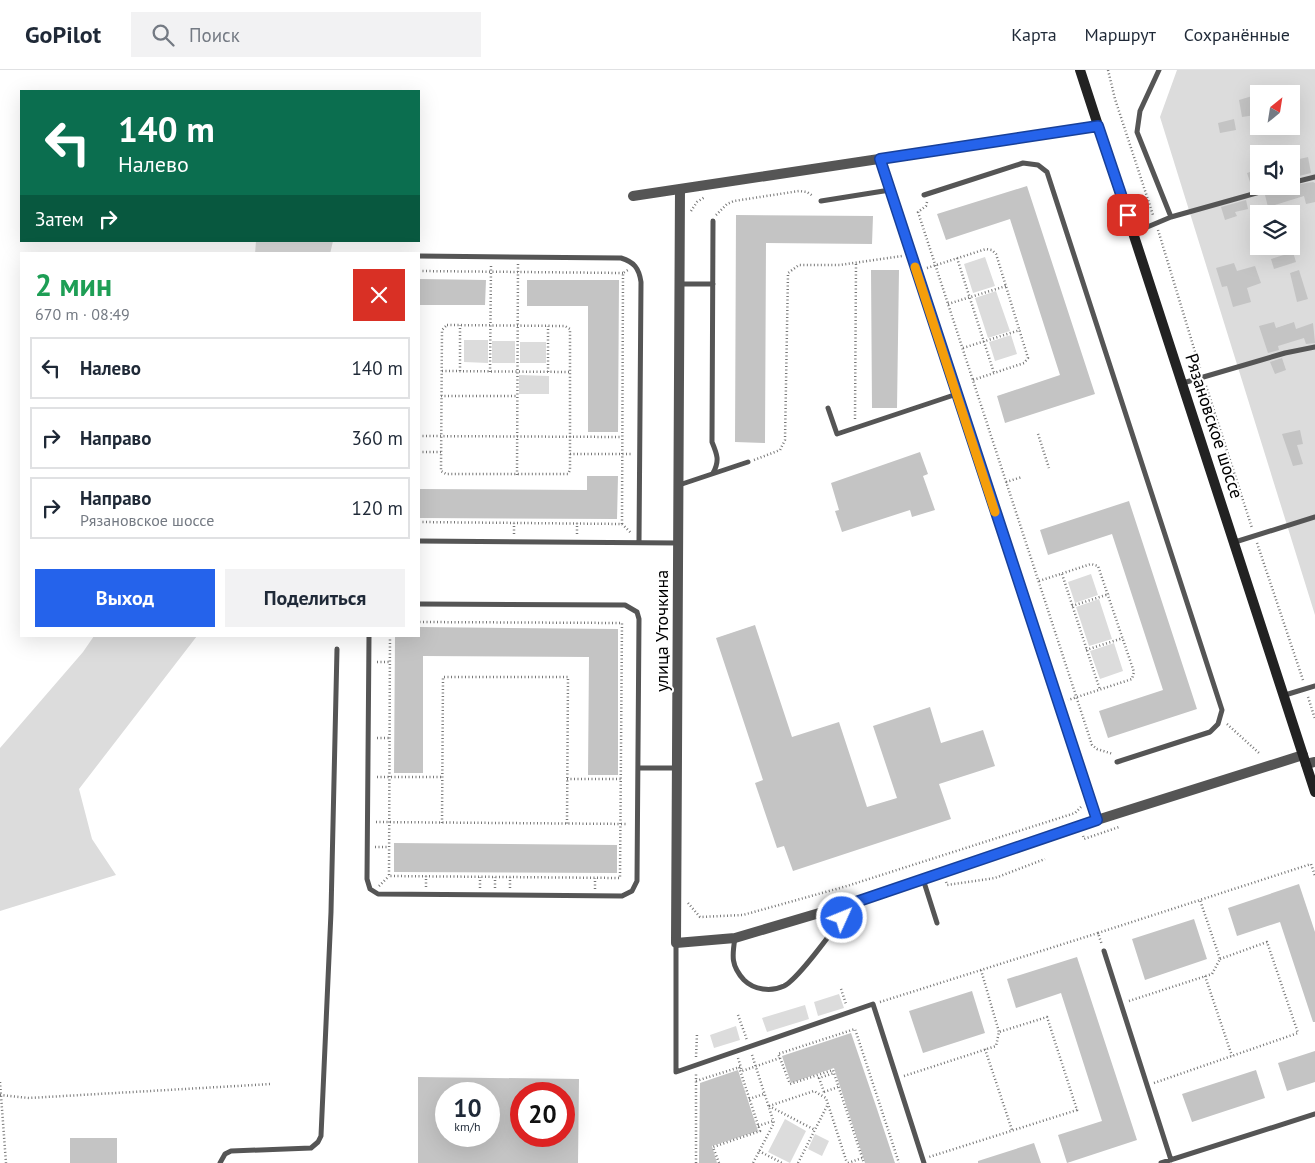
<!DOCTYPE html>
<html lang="ru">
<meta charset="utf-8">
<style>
body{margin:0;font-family:"PT Sans",sans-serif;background:#f2f2f3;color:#1f2937;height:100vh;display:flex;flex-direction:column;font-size:19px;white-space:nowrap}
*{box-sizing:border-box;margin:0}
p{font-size:16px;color:#747a83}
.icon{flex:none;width:28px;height:28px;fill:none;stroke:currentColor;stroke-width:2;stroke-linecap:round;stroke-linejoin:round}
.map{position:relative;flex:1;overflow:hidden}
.sheet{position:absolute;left:20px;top:182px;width:400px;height:385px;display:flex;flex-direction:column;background:#fff;border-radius:0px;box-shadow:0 5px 20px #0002}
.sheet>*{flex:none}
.top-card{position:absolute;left:20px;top:20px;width:400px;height:152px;border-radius:0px;box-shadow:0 5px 20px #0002;background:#0b6e4f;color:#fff;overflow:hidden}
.needle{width:32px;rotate:30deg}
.tools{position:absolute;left:1250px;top:15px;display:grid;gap:10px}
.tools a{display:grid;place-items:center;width:50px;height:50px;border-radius:0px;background:#fff;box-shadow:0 5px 20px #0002;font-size:25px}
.speed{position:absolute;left:435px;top:1012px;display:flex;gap:10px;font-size:25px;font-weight:700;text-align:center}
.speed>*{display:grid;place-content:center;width:65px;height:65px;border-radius:50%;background:#fff;box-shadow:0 5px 20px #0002;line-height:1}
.speed small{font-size:12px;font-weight:400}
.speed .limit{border:8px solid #d22;background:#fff;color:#111}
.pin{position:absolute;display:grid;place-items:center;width:42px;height:42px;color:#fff;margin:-21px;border-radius:10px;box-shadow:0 2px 8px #0006}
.me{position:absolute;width:55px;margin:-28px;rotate:46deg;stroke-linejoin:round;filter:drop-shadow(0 0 4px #0008)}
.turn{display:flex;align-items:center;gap:18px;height:105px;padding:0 15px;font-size:22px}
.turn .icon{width:65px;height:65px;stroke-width:2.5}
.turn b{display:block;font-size:35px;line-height:42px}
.then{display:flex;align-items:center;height:48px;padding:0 15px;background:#0003;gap:10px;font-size:19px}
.round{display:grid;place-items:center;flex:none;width:52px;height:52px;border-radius:0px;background:#f2f2f3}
.head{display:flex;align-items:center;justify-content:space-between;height:85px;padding:0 15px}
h1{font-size:30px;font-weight:600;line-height:38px;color:#1e9e55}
.action{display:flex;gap:10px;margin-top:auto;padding:10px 15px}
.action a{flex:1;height:58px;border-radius:0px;background:#2563eb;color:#fff;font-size:20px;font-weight:600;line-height:58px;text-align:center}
.action a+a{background:#f2f2f3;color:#1f2937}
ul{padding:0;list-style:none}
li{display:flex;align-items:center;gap:15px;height:62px;margin:0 10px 8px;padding:0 5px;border:2px solid #e0e1e3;border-radius:0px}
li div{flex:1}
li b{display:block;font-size:19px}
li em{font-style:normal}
header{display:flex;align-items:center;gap:30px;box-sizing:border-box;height:70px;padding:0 25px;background:#fff;border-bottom:1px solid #e0e1e3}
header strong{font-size:24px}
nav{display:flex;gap:28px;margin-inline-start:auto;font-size:18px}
.search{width:350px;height:45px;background:#f2f2f3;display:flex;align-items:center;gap:12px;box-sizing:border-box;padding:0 18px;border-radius:0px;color:#747a83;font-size:19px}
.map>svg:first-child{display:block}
.green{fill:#dcdcdc;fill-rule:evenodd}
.building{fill:#c4c4c4;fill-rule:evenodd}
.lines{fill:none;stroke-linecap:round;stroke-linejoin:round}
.path{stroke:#777;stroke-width:2.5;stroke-dasharray:1 2.5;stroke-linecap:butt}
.service{stroke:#555;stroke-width:5}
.minor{stroke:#555;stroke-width:10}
.tertiary{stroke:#555;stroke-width:10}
.secondary{stroke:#222;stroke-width:10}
.route-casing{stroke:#184099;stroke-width:12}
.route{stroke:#2563eb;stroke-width:9}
.slow{stroke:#f59e0b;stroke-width:9}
.labels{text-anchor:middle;stroke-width:4;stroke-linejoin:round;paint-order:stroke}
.street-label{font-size:18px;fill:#000;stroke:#fff}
</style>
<header>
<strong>GoPilot</strong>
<div class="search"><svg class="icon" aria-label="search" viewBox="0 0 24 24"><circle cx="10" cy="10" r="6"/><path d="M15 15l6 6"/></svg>Поиск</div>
<nav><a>Карта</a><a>Маршрут</a><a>Сохранённые</a></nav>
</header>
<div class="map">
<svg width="1315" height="1093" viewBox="0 0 1315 1093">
<rect width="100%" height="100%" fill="#fff"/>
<path class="green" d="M1177,0H1315V545L1160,47ZM1259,24H1291V56H1259ZM1259,84H1291V116H1259ZM1259,144H1291V176H1259Z
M256,171H333L330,184H255Z
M985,187L995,216L973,223L964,194Z
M996,221L1010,261L988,268L975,228Z
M1011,265L1017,284L995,291L989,272Z
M464,270H488V293L464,292Z
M492,271H515V293H492Z
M520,272H546V293H520Z
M519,305L549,306V324H519Z
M1091,504L1098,525L1075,533L1068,512Z
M1099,529L1112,569L1089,576L1076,537Z
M94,566H197L79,719L92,769L116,805L0,841V678L83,582Z
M1114,573L1123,601L1100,609L1090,581Z
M839,924L844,938L818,946L814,932Z
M805,935L809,949L767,962L762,948Z
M736,956L740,970L714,978L710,965Z
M785,1049L806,1061L790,1093L768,1082Z
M815,1064L829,1071L822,1086L808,1079Z"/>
<path class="building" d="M1259,24V36L1254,37L1256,45L1242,47L1239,30Z
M1234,49L1236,60L1220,63L1218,53Z
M1308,87L1311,103L1291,108V91Z
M1259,99V112L1251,115L1247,103Z
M1313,112L1315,113V132L1306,134L1304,126L1268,137L1265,125L1288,116Z
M1027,116L1095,324L1005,353L997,326L1060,305L1010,149L946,170L937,144Z
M1246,130L1248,139L1235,142L1237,146L1225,150L1221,137Z
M736,145L873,146L872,174L766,173L765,373L735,372Z
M1293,182L1296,192L1274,199L1271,189Z
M1234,193L1237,201L1255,196L1261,213L1247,218L1251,232L1233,237L1227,216L1222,217L1216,198Z
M871,200H899L897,338H872Z
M1299,200L1308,229L1297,232L1290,203Z
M419,209L486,210L485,235H419Z
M527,210H619L618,362H588V236H527Z
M1274,252L1276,258L1294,252L1296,259L1313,253L1315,273L1306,274L1304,268L1278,276L1279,280L1268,283L1259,256Z
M1282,288L1286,300L1275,304L1270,292Z
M1300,360L1303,374L1297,375L1303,394L1293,396L1282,364Z
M920,382L928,404L923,406L935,440L912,447L910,440L842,462L835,441L839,440L831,413Z
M587,406H618L617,449L419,448V419L587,420Z
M1129,431L1197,639L1108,668L1099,641L1163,620L1112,464L1048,485L1040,460Z
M755,555L792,667L839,652L867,737L897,728L873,656L930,637L941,673L983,660L995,696L939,714L951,749L793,801L784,776L777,778L755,713L763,710L716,568Z
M419,557L618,559V705H588L589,587L423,586V703H394L395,566H419Z
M394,773L617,775V803L394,802Z
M1299,814L1315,862V952H1313L1280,852L1237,866L1228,838Z
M1194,849L1207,889L1145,910L1132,869Z
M1077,887L1137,1070L1067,1093L1058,1065L1102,1051L1061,923L1016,938L1007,909Z
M972,921L985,963L923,983L909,941Z
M851,963L877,1039L895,1093H865L834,998L791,1013L782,986Z
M1315,981V1012L1287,1021L1278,993Z
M738,1000L758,1061L712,1076L717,1093H699L700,1013Z
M1256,1000L1265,1028L1192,1052L1182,1024Z
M418,1007L579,1009L578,1093H418ZM446,1024H489V1066H446ZM521,1024H564V1066H521Z
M70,1068H117V1093H70Z
M1034,1073L1041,1093H978V1091Z"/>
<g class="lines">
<path class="path" d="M1108,0L1115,29L1153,145
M927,132L926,136L918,142L1092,675L1097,679L1113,684
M691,141L697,132L705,127
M716,145L727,134L734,131L799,121L807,122L813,126
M1158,160L1200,298
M957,188L994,303
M927,198L986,179L992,180L996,184L1028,288L1024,293L973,310
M419,201L623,203
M948,234L1006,216
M447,255L565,256L570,259V400L568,404H446L441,401L442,260Z
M963,278L1020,260
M442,301L571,302
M460,301V255
M490,302L491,196
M548,302V256
M1206,316L1252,458
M441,326H517
M855,349L856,193
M1038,364L1049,398
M419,366L622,367
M419,382H441
M570,384H631
M754,390L780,380L785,370L788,203L799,195H840L902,186
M517,405L518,194
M1006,412L1022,407
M419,452L622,454L631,463
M622,454L623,203L628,200
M514,464V453
M577,464V453
M1257,473L1303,610
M1062,504L1100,620
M1039,511L1091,494L1098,496L1134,602L1132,609L1129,610L1068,630
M1072,536L1109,524
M390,566L389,806L620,808L622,553L419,552
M1086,580L1123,568
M377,592H389
M1308,627L1315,649
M1227,654L1259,683
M377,668H389
M377,707H443
M567,709H621
M376,752L628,754
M442,753L443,607H568L567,754
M1083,766L1084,769L1119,757
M375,777H389
M946,812L947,815L995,808L1045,789
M379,816L389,806
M426,817V806
M480,818V807
M495,818V807
M510,818V807
M595,819V808
M688,833L700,847L743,845L847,816L1075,743L1081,737
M1098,863L1311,794L1315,806
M981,900L999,962
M1205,906L1232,986
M841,919L846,934
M1129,931L1212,904L1220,889L1200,830
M880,932L1098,863L1102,875
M738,945L747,970
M985,979L1012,1060
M752,985L774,1053L753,1093
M696,987L697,964
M738,988L742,1001L780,988L778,984L855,959L899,1093
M780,988L790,1014L833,1000L864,1093
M904,1006L996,976L999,962L1047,947L1077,1040L929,1087
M696,1011L740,997
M0,1012L6,1093
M1154,1013L1298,963L1267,872L1220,889
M824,1022L819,1008L834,1003
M824,1022L838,1017
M0,1025L29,1028L271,1014
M749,1029L764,1024
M769,1036L814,1021L826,1028L847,1093
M769,1036L815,1060
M758,1056L773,1051
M759,1081L782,1093
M696,1093V1003
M719,1093L713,1077L760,1061L739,997
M798,1093L828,1034
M848,1093L862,1088"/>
<path class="service" d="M1159,0L1140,41L1137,62L1171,147
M1291,113L1315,107
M924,125L1023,93L1038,95L1047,102L1222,640L1218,654L1210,662L1117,692
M821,131L890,120
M1133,163L1171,147L1281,116
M419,186L621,188C634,192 639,198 641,212L639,472
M680,214H713
M1183,313L1285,283L1315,277
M828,338L837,364L957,324
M713,403C720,391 717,384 712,372L713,151
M679,415L748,392
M419,471L678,473
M1235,472L1315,447
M369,566L367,809L370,819L378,824L622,826L632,821L637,811L639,549L637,542L625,535L419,534
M1285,625L1315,616
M638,698H677
M923,809L937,853
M735,868C732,886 731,896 744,910C754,920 771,922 784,916C800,908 838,853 851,836
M676,873V1002L873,934L924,1093
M1104,881L1171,1090
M220,1093L225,1084L231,1081L311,1078L318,1072L321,1066L331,842L337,579
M1161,1093L1315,1044"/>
<path class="minor" d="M880,89L1097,750
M680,119L676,873L735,868L853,833L1097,750L1303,685
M633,126L1098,56"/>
<path class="tertiary" d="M1306,694L1315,692"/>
<path class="secondary" d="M1080,0L1315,722"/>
</g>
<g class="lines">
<defs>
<path id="route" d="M842,848L853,833L1097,750L880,89L1098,56L1128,145"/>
</defs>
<use href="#route" class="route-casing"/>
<use href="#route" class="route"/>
<path class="slow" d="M915,197L995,442"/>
</g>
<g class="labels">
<g class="street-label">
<text transform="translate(1214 356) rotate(72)" y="6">Рязановское шоссе</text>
<text transform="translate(662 561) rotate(-90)" y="6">улица Уточкина</text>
</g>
</g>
</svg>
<div class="tools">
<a><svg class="needle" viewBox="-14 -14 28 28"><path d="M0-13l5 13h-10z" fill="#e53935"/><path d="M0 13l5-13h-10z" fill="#747a83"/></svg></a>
<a><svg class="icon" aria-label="sound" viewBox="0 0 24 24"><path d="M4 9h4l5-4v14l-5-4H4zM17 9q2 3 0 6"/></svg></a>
<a><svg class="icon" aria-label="layers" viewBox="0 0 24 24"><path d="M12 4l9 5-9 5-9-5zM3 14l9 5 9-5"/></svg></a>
</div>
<div class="speed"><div>10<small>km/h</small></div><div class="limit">20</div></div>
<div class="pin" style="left:1128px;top:145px;background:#d93025"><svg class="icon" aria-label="arrive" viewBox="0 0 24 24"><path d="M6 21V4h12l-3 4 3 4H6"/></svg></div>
<svg class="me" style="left:842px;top:848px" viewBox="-20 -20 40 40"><circle r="17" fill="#2563eb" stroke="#fff" stroke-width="3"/><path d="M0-11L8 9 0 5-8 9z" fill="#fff"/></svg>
<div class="top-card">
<div class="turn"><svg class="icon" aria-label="left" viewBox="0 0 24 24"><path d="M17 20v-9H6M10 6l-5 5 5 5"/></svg><div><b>140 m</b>Налево</div></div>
<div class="then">Затем<svg class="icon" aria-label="right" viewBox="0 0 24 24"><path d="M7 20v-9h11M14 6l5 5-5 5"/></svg></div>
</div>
<section class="sheet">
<div class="head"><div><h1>2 мин</h1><p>670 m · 08:49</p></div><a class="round" style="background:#d93025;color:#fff"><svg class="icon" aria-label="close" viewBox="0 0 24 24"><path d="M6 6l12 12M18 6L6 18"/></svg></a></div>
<ul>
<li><svg class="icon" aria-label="left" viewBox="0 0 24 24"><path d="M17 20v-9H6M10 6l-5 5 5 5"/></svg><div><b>Налево</b></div><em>140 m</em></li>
<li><svg class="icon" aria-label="right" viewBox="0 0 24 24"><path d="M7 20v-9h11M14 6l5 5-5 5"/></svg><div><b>Направо</b></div><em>360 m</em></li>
<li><svg class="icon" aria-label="right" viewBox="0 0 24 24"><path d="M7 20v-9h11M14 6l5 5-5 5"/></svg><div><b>Направо</b><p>Рязановское шоссе</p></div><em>120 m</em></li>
</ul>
<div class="action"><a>Выход</a><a>Поделиться</a></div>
</section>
</div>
